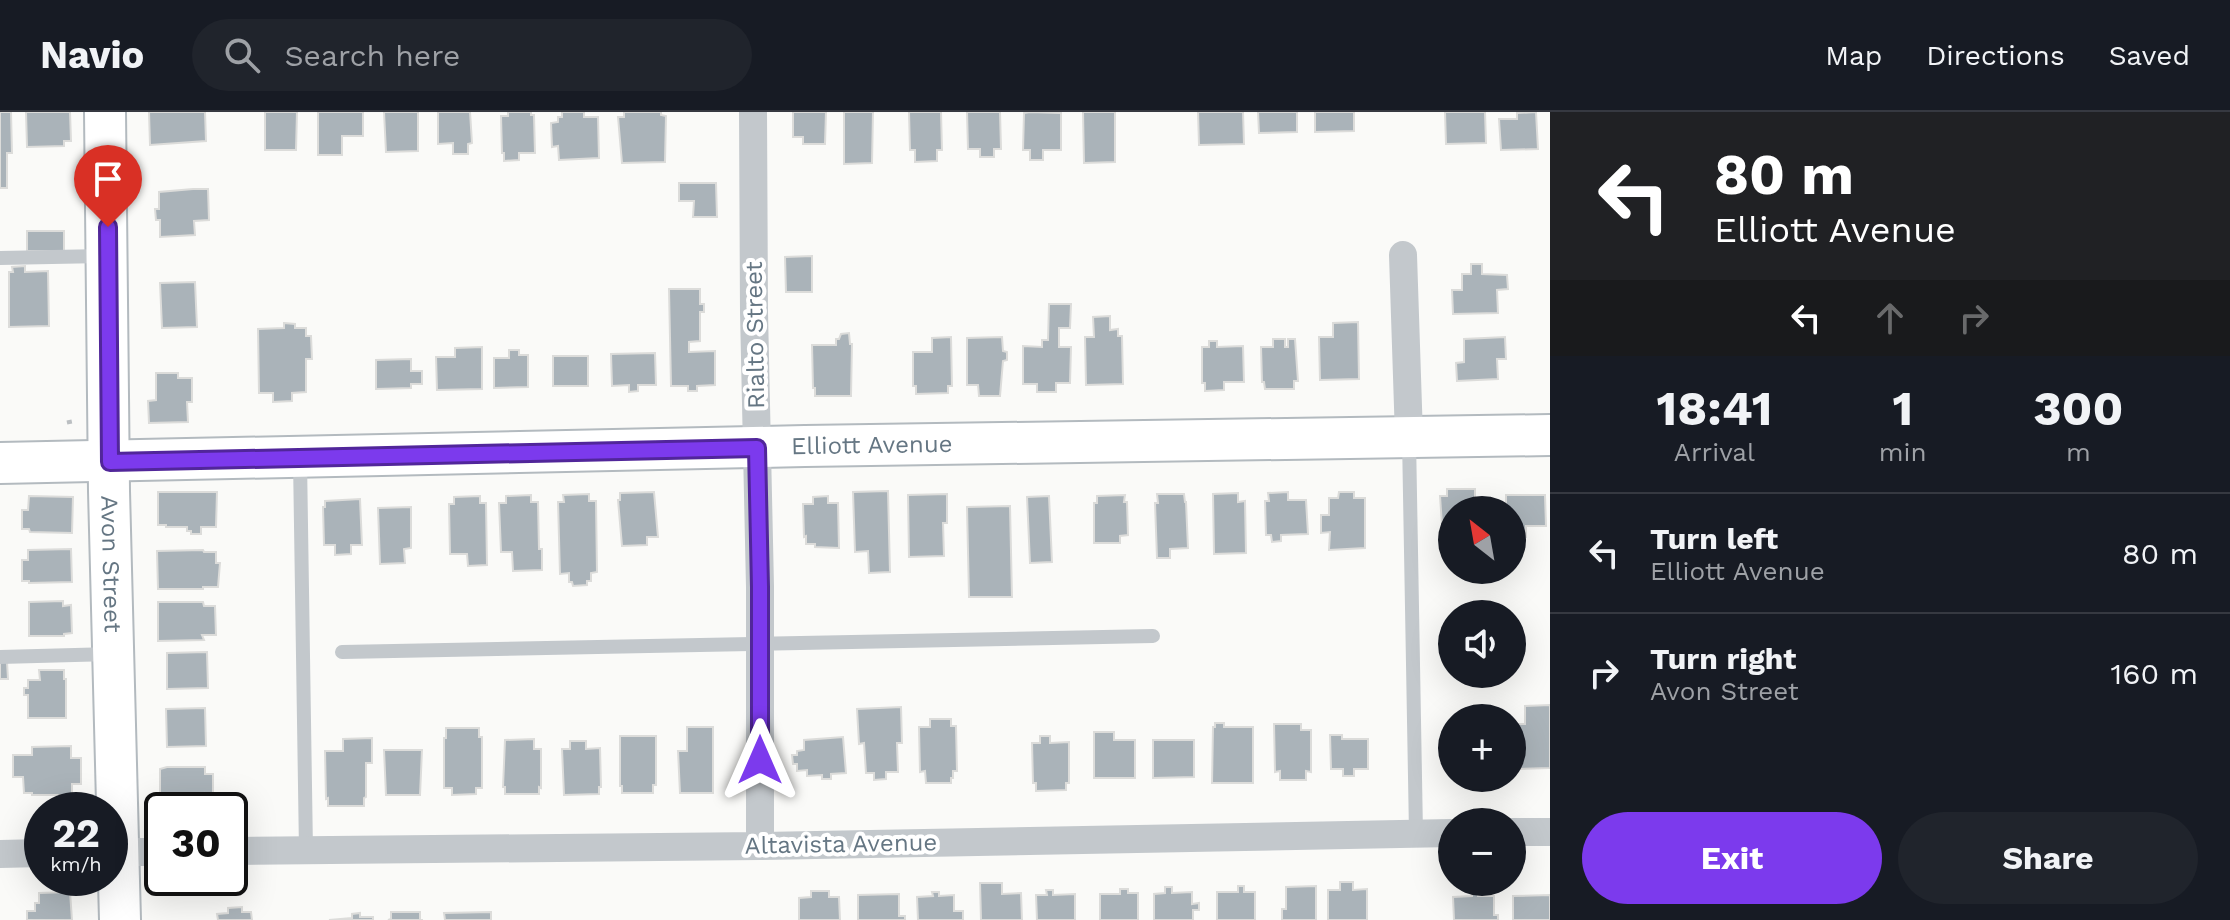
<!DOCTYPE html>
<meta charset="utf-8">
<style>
body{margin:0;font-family:"Work Sans",sans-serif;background:#20242c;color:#f1f3f6;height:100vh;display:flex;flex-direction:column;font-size:30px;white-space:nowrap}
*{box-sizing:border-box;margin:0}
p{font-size:26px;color:#9ea1a6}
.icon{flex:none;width:44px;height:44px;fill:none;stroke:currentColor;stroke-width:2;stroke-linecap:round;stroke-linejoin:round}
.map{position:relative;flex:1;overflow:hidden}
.panel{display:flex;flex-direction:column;background:#171b24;width:680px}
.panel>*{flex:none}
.top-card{background:#202124;color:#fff;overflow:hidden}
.needle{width:52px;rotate:329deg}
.controls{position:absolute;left:1438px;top:384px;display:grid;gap:16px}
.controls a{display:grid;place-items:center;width:88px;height:88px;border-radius:50%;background:#171b24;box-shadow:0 8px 32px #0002;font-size:40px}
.speed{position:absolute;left:24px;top:680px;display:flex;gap:16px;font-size:40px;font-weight:700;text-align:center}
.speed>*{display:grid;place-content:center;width:104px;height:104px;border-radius:50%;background:#171b24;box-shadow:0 8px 32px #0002;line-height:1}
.speed small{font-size:20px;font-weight:400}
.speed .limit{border:4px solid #111;border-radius:12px;background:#fff;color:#111}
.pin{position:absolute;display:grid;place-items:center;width:68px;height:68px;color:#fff;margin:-82px -34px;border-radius:50% 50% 50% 0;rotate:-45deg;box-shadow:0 0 8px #0007}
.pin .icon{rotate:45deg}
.me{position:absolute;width:88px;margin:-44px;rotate:0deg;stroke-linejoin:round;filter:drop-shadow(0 0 6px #0008)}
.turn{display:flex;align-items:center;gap:28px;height:168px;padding:0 32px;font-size:36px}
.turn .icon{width:104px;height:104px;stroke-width:2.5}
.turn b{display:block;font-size:56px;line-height:68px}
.lanes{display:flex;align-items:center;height:76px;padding:0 32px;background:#0003;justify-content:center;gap:40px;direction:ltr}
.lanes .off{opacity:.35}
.eta{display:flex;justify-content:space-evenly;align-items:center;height:136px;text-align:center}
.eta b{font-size:48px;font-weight:700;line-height:56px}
.action{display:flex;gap:16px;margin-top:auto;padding:16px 32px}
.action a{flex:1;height:92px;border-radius:48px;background:#7c3aed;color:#fff;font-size:32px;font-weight:700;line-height:92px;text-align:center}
.action a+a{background:#20242c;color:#f1f3f6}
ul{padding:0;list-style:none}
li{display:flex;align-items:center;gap:24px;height:120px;padding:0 32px;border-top:2px solid #363941}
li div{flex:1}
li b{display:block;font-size:30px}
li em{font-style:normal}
header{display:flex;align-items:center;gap:48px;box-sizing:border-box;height:112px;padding:0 40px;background:#171b24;border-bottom:2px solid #363941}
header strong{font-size:38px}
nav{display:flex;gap:44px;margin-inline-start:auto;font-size:28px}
.search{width:560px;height:72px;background:#20242c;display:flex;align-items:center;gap:20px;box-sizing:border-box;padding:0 28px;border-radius:44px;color:#9ea1a6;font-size:30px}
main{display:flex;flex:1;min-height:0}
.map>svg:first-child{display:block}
.building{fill:#aab3b9;stroke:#dcdcda;stroke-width:2}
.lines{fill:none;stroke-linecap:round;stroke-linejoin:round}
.secondary-casing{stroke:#b3babf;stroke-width:44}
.path{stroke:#bbbfc2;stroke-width:5;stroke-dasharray:4 4;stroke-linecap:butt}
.lane{stroke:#c3c8cc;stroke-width:14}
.street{stroke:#c3c8cc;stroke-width:28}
.secondary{stroke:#fff;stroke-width:40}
.route-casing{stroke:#51269a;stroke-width:20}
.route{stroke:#7c3aed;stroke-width:14}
.labels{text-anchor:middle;stroke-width:8;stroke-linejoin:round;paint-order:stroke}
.street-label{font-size:24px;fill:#657683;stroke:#fff}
</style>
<header>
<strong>Navio</strong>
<div class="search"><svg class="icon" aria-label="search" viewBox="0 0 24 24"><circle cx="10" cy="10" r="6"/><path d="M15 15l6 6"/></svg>Search here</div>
<nav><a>Map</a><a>Directions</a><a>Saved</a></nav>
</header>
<main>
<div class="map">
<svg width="1550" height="808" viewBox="0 0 1550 808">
<rect width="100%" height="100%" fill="#fafaf8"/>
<path class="building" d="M0,0H11L12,41H7V76H0Z
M26,0H70L71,29H64V34L27,35Z
M149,0H205L206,29L150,33Z
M265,0H297L296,38H265Z
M318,0H363V24H342V43H318Z
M384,0H418V39L386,40Z
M438,0H470L472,31L468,32V42H453V31L438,32Z
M508,0H531V3H534L535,41H519V48L504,49V41H502L501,4H508Z
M562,0H584V5H598L599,46L559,48L558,34L552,35L551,11L558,10V5H562Z
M624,0H661V3L666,4L665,50L622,51L618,5H624Z
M793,0H826L825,32H803V25H793Z
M844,0H873L872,51L844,52Z
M909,0H941L942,38H937V49L915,50V38H910Z
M967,0H1000L1001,37H994V45H980V37H968Z
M1030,0L1061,1V38H1043V48H1030V38H1023L1024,1Z
M1083,0H1115V50L1084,51Z
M1198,0H1243L1244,32L1199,33Z
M1258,0H1297V20L1259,21Z
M1315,0H1354V19L1315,20Z
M1445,0H1485L1486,31L1446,32Z
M1536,0L1538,37L1501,38L1499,7H1517V1Z
M679,71H716L717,105H693L694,89H679Z
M193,77H208L209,108L194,109L195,123L160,125V108H156L155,97H159V80Z
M27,119H64V139H27Z
M812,144V180H786L785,145Z
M1471,152H1482V162L1507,163L1508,177L1497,178L1498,201L1453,202L1452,178H1462V162H1471Z
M25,154V160L48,159L49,214L9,215V160H13L12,155Z
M195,170L197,215L162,216L160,171Z
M669,177H700V192H704V200H700V229L689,230V240L715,239V273L697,274V279H688V274H671Z
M1049,192H1071L1070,216H1059V235H1071L1070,271H1056V280H1037V272H1023V234L1042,235V228H1048Z
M1110,204V218L1118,217V224H1122L1123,272L1086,273L1085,225H1094L1093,205Z
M1358,210L1359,267L1320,268L1319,225H1333V211Z
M284,211L295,212V216H306V224H311L312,247H306V280L292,281V289L273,290V281H259L258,217L284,216Z
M849,221L850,232H852L851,284H815V276H813L812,233H836V227H839L841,222Z
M951,225L952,274H948V281L916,282V274H913V240H932V226Z
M1002,225L1003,239L1007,240V248L1003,249L1000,284H979L978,273H967V226Z
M1505,225L1506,247H1497L1498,267L1457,269L1456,251L1464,250V227Z
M1273,227H1285V235H1288V227H1295L1298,269H1294V277H1265L1264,270H1262L1261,235H1273Z
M1209,229H1217V235L1243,234L1244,270H1224V278L1205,279V271H1202V235H1209Z
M482,235V277L437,278L436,245H455V236Z
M509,238H519V243H528V275L494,276V246H509Z
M655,241L656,273H638V279L629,280V273L612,274L611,242Z
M553,244H588V274H553Z
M411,247V259H422V272H411V276L376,277V248Z
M156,261H178V266H192V290H187L188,310L149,311L148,289L156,288Z
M1447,377H1475V398H1452V427H1443L1440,384H1447Z
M888,379L890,460L869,461L868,439L855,440L853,380Z
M158,380H217L216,415H201V422H191V419H187V415H166V413H158Z
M654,380L658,425H647V433L622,434L618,388H620V381Z
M1288,380V388H1306L1308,422L1281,423V429L1272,430L1271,423H1266L1265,389H1269L1268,381Z
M1339,380H1354V386H1365V436L1329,438L1330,420L1321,421V403H1329V386H1338Z
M1238,381V390L1245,389L1246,441L1214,442L1213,382Z
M589,382V389H596L597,460L591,461V469H587V473L573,474L572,470H569V461L560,462L558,390H564L563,383Z
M947,382V411H943L944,444L909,445L908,383Z
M1157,382H1184L1185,390H1186L1188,436L1170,437V446H1157L1155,391H1158Z
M531,383V390H538L539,437H542V458L513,459L512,440H501L499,391H506V384Z
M1125,383L1124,390H1127L1128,423L1120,424V431H1094V391H1097V384Z
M1506,383H1545L1546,414H1526V425H1512V398H1506Z
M29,384L73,385L72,421L30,420L29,417H22V398H28Z
M480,384V391H486L487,453L468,454L467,442H450L449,392H454V385Z
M828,384V391H838L839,436L815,435V432H806V424L804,425L803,392H813V385Z
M1049,384L1052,450L1030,451L1027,385Z
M360,387L362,433H351V442L335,443V433H324L323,395H325V389Z
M1010,394L1012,485H969L967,395Z
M411,395V436L404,437L405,451L380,452L378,396Z
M71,437L72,470L29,471V469H22V448H28V438Z
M203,438L204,440H216V451H220L218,475H203V477H158L157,439Z
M63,489V494L71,493L72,521L64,522V524H29V490Z
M158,490H203L204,494H215L216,523H202L204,528L158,529Z
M207,540L208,576L167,577V541Z
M0,550H7L8,567H0Z
M39,558H64V567H66V606H28V583H24V576H28V568H40Z
M1550,593V656L1512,657V612H1525V594Z
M901,595L902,631H897L898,660H886V667L874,668V661H866L864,631L859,632L857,597Z
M205,596L206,634L167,635L166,597Z
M930,607H951V614H956L957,659H953V666H951V671H926L925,659L920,660L919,615H930Z
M1215,611H1224V615H1253V671H1212L1213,615H1215Z
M1274,612H1301V618H1311V660L1306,659V668H1280V659L1275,660Z
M687,615H713V681H680L678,639H687Z
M446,616H479V625H482V676H476V682L452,683V676H444V626H446Z
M1094,620H1114V628H1135V666H1094Z
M1449,622H1452V658H1449Z
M1330,623H1342V627H1368V657H1354V664H1343V657H1331Z
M620,624H656V673H653V681H622V674H620Z
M1040,624H1050V631L1069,630V671H1066V678L1036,679V671H1033L1032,631H1040Z
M843,625L846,661L831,662V667H822V663L807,664V658L797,659V652H793L792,643H797V639L804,638V628Z
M372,626V651H366V685L364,686V694H328V686L326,687L325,639H343V627Z
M534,627V637H541V676L539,675V682H505V675H503L505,628Z
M1153,628H1194V665L1153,666Z
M570,629H586V637L600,636L601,675H599V682L564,683L562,637H570Z
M71,634V646H81V672H72V683H32V681H24L23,665H13V643H32V635Z
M384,638H422L420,683H386Z
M167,655H205V662H213V683L205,681L206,693L168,694V691H160V657Z
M1340,770H1353V778L1367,777V808H1328V778H1340Z
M980,771H1002V782L1021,781L1022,808H981Z
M1238,774H1244V780H1255V808H1217V780H1238Z
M1316,774V808H1282V797H1286V775Z
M1165,775H1172V781L1192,780V792L1199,791V798H1193V808H1154V782L1165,781Z
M1120,777H1128V781H1138V808H1100V782H1120Z
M1046,778H1053V783L1075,782V808H1037L1036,783H1047Z
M811,779H829V785H839L840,808H799V786L811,785Z
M70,780L72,808H27V799H35V791H39V781Z
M932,780H939V784L954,783V799H963V808H918L917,785L933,784Z
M899,782V804H905V808H858V783Z
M1472,782H1478V784H1494V803H1498V808H1454L1453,785L1472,784Z
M1550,783V808H1513V784Z
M242,795V800H251L252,808H218L217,802L228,801V796Z
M391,800H420V808H423H388L391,807Z
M491,800V808H445L444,801Z
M360,801V805H373V808H329L352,806V802Z"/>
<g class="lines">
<defs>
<g id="secondary">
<path id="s1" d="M105,0L109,379L120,808"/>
<path id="s2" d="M0,351L805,334L1550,323"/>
</g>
</defs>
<use href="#secondary" class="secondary-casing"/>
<path class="path" d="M69,308L70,313"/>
<path class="lane" d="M0,146L104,144
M1409,326L1416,721
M300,348L306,739
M342,540L1153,524
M0,545L112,542"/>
<path class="street" d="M753,0L754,200L760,475V734
M1403,143L1409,325
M1512,720H1550
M230,739L760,734L1452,721
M110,740H162
M0,742L42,741"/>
<use href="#secondary" class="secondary"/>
</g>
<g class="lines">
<defs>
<path id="route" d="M108,115L110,350L757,336L760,475V648"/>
</defs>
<use href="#route" class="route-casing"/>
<use href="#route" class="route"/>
</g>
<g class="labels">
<g class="street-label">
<text transform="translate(755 223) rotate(-91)" y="8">Rialto Street</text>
<text dy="8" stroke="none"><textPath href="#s2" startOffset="872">Elliott Avenue</textPath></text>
<text dy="8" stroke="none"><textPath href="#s1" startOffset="452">Avon Street</textPath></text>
<text transform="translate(841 732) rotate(-1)" y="8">Altavista Avenue</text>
</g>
</g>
</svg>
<div class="controls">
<a><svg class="needle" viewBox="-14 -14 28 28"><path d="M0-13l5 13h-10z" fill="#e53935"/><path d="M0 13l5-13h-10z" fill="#9ea1a6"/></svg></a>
<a><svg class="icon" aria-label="sound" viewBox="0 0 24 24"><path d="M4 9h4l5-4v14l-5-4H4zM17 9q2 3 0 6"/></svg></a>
<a>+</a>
<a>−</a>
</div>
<div class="speed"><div>22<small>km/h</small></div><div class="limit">30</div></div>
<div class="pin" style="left:108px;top:115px;background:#d93025"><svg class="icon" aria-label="arrive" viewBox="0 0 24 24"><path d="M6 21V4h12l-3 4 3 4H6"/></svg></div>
<svg class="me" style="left:760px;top:648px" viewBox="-20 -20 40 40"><path d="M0-17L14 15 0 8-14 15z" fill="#7c3aed" stroke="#fff" stroke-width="4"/></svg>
</div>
<section class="panel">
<div class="top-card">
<div class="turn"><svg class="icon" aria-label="left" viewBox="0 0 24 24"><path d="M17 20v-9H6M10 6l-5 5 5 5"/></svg><div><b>80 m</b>Elliott Avenue</div></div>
<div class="lanes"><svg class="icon" aria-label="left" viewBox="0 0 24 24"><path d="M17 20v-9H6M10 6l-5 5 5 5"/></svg><svg class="icon off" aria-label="ahead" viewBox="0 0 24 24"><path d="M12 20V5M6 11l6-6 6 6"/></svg><svg class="icon off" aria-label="right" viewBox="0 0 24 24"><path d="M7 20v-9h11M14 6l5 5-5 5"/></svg></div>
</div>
<div class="eta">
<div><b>18:41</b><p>Arrival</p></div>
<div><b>1</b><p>min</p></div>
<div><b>300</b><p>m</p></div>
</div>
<ul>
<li><svg class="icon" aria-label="left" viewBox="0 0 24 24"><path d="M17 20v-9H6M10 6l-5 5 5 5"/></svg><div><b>Turn left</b><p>Elliott Avenue</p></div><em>80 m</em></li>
<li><svg class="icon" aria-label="right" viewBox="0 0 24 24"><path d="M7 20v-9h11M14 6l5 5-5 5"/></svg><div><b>Turn right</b><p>Avon Street</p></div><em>160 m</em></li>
</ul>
<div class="action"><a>Exit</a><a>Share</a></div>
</section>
</main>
